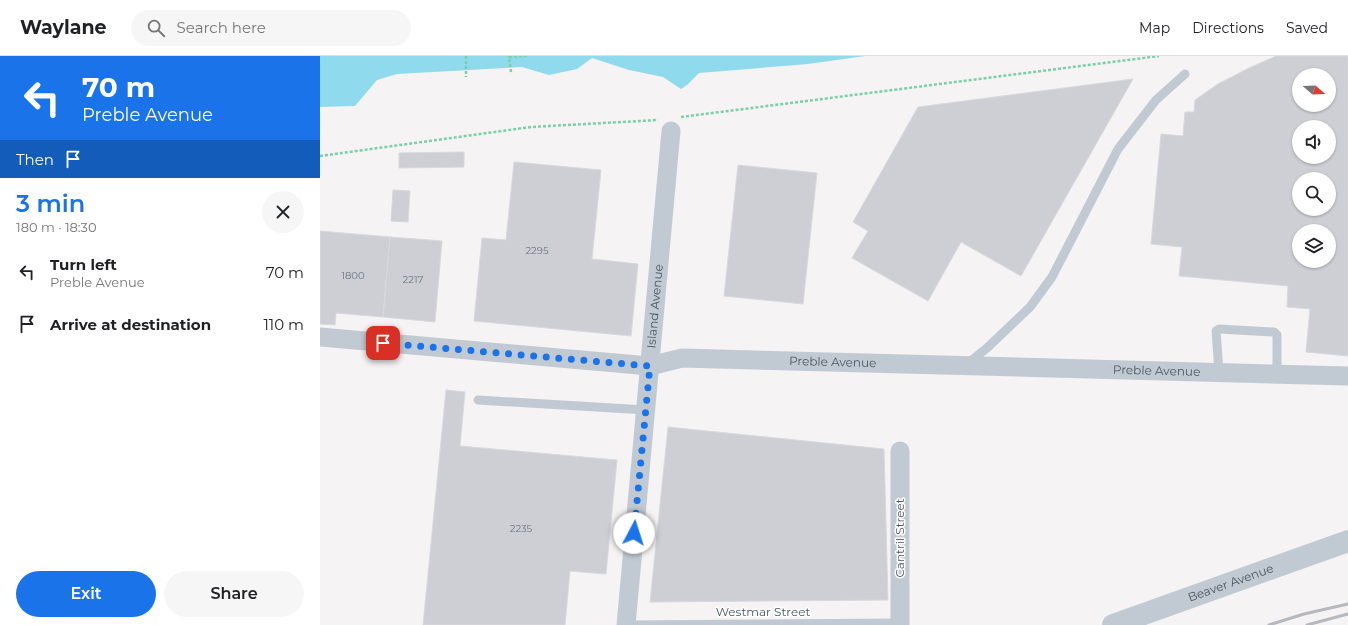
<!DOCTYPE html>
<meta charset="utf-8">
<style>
body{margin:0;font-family:Montserrat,sans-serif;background:#f6f6f6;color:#202124;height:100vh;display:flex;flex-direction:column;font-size:15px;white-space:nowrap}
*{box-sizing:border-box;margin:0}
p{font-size:13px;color:#757577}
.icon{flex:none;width:22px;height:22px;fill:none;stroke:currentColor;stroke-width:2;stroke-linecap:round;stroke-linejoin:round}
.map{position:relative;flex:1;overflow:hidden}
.details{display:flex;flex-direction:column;background:#fff;width:320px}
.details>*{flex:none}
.banner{background:#1a73e8;color:#fff;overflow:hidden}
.needle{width:26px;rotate:109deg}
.tools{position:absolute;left:972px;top:12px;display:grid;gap:8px}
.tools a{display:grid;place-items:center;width:44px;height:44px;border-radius:50%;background:#fff;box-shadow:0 1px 3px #0004;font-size:20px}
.pin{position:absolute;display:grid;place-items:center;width:34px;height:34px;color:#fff;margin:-17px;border-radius:8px;box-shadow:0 2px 6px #0006}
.me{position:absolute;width:44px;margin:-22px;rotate:5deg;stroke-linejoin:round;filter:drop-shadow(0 0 3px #0008)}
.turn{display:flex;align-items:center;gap:14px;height:84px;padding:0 16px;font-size:18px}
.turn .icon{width:52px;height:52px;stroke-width:2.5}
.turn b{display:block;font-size:28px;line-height:34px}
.then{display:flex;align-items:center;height:38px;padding:0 16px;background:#0003;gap:8px;font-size:15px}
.round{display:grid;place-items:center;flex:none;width:42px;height:42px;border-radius:21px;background:#f6f6f6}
.head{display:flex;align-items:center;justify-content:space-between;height:68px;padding:0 16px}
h1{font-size:24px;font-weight:600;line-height:30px;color:#1a73e8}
.button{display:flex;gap:8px;margin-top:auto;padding:8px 16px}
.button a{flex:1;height:46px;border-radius:24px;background:#1a73e8;color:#fff;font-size:16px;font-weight:600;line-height:46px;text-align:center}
.button a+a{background:#f6f6f6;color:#202124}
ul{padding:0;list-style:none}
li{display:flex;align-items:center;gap:12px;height:52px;padding:0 16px}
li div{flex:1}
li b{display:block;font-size:15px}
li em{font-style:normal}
header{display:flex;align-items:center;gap:24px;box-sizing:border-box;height:56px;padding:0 20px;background:#fff;border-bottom:1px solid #e0e0e0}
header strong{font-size:19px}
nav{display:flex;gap:22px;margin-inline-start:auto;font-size:14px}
.search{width:280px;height:36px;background:#f6f6f6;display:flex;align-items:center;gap:10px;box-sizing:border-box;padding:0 14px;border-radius:22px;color:#757577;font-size:15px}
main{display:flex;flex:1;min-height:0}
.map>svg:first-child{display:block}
.water{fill:#90daee}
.building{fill:#cdcfd5;stroke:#d7d9de;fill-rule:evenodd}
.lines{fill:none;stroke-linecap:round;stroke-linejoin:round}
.path{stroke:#7ad0a6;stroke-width:2.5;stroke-dasharray:3 2;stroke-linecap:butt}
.service{stroke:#c1cad2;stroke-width:9}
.minor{stroke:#c1cad2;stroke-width:19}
.tertiary{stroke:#c1cad2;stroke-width:22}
.rail{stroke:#b5b8bd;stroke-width:3}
.route{stroke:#1a73e8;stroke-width:7;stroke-dasharray:0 12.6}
.labels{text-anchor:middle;stroke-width:3;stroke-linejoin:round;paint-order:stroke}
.number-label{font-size:10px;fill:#6b747e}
.street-label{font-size:12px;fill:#4a5661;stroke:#fff}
</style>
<header>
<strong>Waylane</strong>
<div class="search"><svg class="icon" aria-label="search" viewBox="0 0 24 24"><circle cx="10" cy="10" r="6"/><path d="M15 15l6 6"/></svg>Search here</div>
<nav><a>Map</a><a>Directions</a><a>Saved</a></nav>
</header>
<main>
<section class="details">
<div class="banner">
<div class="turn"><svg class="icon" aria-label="left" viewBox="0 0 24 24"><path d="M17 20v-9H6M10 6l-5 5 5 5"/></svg><div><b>70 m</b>Preble Avenue</div></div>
<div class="then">Then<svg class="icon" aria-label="arrive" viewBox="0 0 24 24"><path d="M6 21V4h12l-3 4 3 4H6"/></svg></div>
</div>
<div class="head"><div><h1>3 min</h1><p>180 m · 18:30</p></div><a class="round"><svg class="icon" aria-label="close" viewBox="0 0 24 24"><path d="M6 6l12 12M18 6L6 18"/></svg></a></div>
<ul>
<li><svg class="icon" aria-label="left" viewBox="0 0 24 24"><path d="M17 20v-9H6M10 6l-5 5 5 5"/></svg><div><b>Turn left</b><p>Preble Avenue</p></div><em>70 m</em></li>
<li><svg class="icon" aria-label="arrive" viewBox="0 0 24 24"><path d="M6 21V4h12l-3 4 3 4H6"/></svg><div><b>Arrive at destination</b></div><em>110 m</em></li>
</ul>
<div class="button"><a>Exit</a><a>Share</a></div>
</section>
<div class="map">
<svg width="1028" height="569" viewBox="0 0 1028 569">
<rect width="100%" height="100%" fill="#f5f3f3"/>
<path class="water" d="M0,0H545L488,8L379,17L367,29L361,33L343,21L309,14L272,2L257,13L229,19L202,11L77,18L57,24L35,50L0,51Z"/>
<path class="building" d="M956,0H1028V300L986,296L990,253L967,251L968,230L859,220L862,191L831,188L841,78L863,80L865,56H874L875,44L898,28L929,12ZM979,19H1009V49H979ZM979,71H1009V101H979ZM979,123H1009V153H979ZM979,175H1009V205H979Z
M813,23L701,220L641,186L608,245L532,202L548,175L533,166L598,51Z
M144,96V111L79,112V97Z
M194,106L281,114L272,203L318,208L311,280L154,265L162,182L186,184Z
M418,109L497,117L483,248L404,240Z
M73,134L90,135L88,166L71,165Z
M0,175L70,181L63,261L16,257L15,269L0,268Z
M70,181L122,185L115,266L63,261Z
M126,334L145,336L140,390L297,404L286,518L250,515L245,569H103Z
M348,371L564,393L568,544L330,546Z"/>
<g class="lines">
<path class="path" d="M146,0V21
M191,16L189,1L209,0
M361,61L839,0
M0,100L211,71L338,64"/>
<path class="service" d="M647,308L667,292L710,251L732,221L798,93L836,44L865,18
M899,316L896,275L899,273L954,276L957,279V318
M158,344L326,354
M306,569L580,567"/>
<g class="minor">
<path id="s1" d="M0,281L330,310L362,302L1028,320"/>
<path d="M580,395V569"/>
<path id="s2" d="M306,569L351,75"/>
</g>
<path class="tertiary" id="s3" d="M793,569L1028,485"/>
<path class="rail" d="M949,569L984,558L1028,548
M987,569L1028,558"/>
</g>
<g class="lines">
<path class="route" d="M63,287L330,310L314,477"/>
</g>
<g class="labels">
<g class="number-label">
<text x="217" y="198">2295</text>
<text x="33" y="223">1800</text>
<text x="93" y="227">2217</text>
<text x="201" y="476">2235</text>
</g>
<g class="street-label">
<text dy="4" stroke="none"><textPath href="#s2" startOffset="320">Island Avenue</textPath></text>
<text dy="4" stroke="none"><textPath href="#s1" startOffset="515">Preble Avenue</textPath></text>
<text dy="4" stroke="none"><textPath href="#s1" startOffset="839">Preble Avenue</textPath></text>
<text transform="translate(580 482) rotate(-90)" y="4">Cantril Street</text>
<text dy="4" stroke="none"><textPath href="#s3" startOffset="125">Beaver Avenue</textPath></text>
<text x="443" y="560">Westmar Street</text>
</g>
</g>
</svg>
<div class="tools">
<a><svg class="needle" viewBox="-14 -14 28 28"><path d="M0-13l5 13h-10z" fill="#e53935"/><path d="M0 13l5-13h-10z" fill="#757577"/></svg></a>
<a><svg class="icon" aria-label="sound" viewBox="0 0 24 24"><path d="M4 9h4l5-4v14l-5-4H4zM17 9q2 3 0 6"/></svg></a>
<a><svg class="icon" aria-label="search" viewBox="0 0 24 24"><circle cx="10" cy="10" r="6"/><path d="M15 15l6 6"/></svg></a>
<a><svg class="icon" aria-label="layers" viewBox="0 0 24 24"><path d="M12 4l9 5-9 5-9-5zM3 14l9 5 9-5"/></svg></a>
</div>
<div class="pin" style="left:63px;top:287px;background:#d93025"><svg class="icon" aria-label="arrive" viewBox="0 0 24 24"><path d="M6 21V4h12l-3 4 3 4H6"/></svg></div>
<svg class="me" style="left:314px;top:477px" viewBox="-20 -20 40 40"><circle r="19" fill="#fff"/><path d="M0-13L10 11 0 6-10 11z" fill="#1a73e8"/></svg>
</div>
</main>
